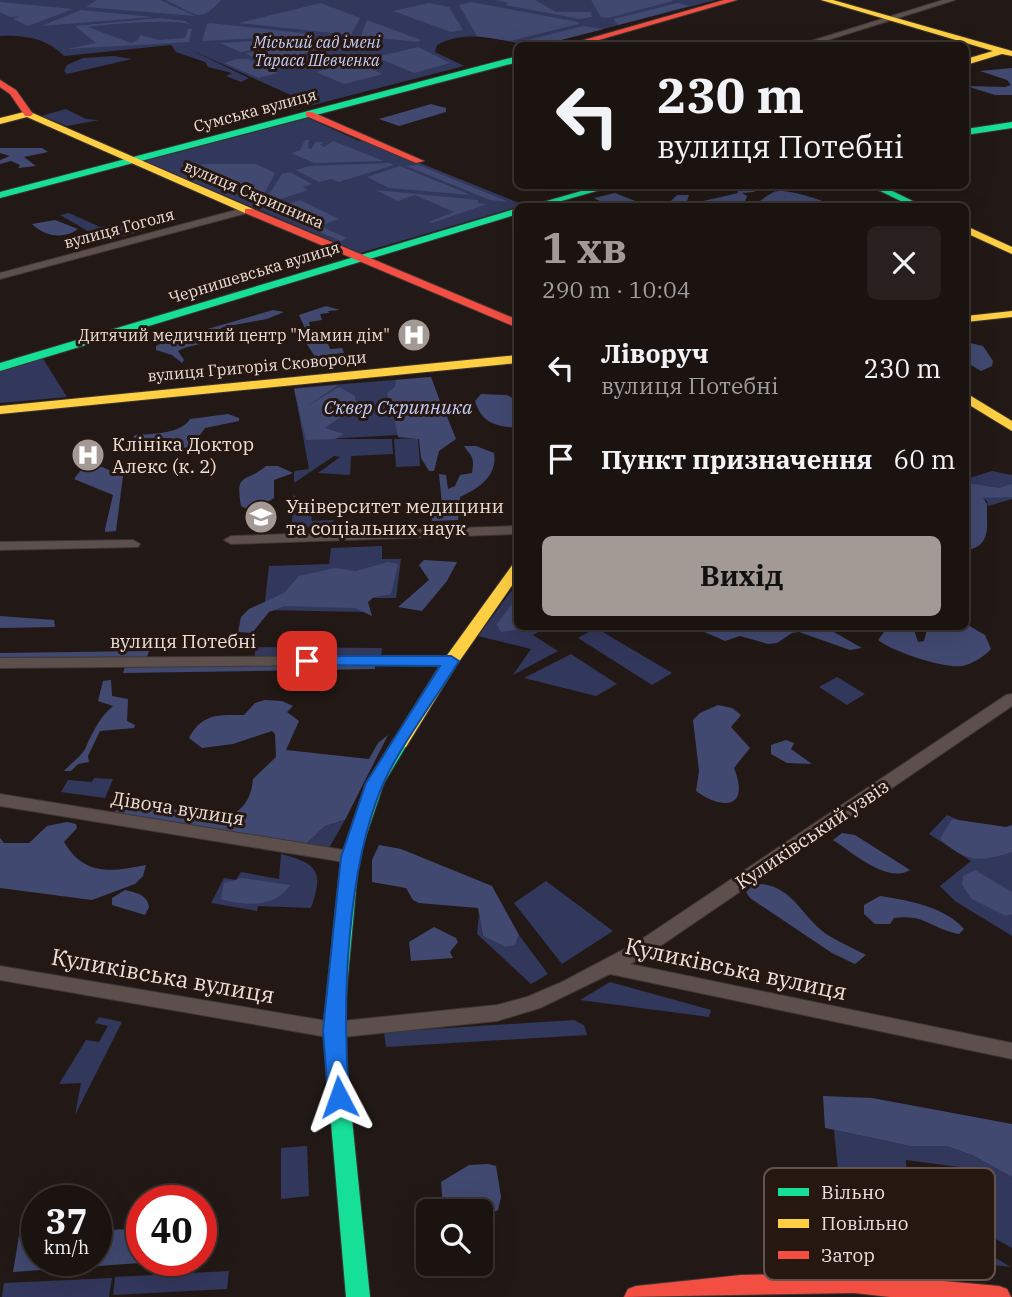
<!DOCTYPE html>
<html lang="uk">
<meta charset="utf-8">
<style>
body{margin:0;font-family:"IBM Plex Serif",serif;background:#27201e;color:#f1f3f6;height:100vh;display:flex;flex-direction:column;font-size:26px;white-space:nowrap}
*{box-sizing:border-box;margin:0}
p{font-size:23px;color:#9f9e9f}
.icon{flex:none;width:38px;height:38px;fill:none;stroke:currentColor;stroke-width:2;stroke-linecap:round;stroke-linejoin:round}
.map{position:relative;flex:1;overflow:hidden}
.sheet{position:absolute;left:514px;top:203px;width:455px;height:427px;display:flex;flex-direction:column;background:#1a1310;border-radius:10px;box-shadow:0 7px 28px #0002,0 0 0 2px #383230}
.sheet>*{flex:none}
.top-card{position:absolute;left:514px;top:42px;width:455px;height:147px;border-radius:10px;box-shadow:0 7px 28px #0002,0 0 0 2px #383230;background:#1a1310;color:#f1f3f6;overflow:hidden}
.tools{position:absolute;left:416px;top:1199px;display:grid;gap:14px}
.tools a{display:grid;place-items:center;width:77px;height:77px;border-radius:10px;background:#1a1310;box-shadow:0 7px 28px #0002,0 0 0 2px #383230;font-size:35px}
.speed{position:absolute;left:21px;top:1185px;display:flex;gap:14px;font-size:35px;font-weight:700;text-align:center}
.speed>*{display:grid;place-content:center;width:91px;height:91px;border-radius:50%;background:#1a1310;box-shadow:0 7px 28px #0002,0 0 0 2px #383230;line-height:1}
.speed small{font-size:18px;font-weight:400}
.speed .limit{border:10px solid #d22;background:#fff;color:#111}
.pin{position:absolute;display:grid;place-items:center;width:60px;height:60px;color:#fff;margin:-30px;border-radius:14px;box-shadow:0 4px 10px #0006}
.me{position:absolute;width:77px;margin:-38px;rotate:356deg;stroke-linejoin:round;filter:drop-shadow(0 0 5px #0008)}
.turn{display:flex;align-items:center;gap:24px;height:147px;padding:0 28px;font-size:32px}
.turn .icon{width:91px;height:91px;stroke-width:2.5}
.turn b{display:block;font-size:49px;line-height:60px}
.round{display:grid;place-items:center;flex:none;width:74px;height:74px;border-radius:10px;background:#27201e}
.summary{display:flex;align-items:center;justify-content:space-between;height:119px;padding:0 28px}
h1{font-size:42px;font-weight:700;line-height:52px;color:#a49a95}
.primary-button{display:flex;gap:14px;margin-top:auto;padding:14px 28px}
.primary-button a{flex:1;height:80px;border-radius:10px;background:#a49a95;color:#111;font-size:28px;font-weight:700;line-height:80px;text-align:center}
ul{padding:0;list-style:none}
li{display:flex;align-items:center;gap:21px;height:91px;padding:0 28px}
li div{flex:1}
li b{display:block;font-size:26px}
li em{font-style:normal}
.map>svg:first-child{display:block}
.green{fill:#32375c}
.forest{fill:#424971}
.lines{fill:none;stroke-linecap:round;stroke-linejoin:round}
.street-casing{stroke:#3d3632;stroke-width:2}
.fast-casing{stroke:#3d3632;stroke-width:2}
.slow-casing{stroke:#3d3632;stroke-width:2}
.jam-casing{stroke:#3d3632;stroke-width:2}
.street{fill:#5d504c;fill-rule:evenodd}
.fast{fill:#16e098;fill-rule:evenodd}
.slow{fill:#ffcf43;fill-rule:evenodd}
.jam{fill:#f24e42;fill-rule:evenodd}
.route{fill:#1a73e8;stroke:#114b97;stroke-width:2}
.labels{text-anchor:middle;stroke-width:6;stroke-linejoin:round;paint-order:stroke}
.far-park-label{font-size:16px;font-style:italic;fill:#c2ccfa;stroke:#271711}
.far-street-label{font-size:16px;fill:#eadfda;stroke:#271711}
.far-poi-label{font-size:16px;fill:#eadfda;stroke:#271711;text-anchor:end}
.park-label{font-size:19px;font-style:italic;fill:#c2ccfa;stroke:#271711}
.poi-label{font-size:19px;fill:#eadfda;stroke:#271711;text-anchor:start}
.street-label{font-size:19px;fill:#eadfda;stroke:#271711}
.near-street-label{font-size:23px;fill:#eadfda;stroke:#271711}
.key{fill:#271711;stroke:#62534d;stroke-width:2}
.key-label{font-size:19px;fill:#eadfda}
</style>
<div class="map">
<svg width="1012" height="1297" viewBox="0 0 1012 1297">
<rect width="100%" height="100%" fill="#221916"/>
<path class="green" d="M0,0H716L541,45C505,45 473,26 437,45L435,52L464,66L313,105L191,50L249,78L241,82L226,76L232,73L208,67L205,62L176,52L171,45L64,56C46,38 25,35 0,36Z
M114,56L132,59L67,74L64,71L67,65L83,58Z
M66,109L86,119L99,120L67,126L41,116Z
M308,118L359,141L363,140L524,205L360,253L144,161Z
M69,213L100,227L131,222L146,230L105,241L60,215Z
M42,357L67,397L0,403V370Z
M431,377L451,432L326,439H392L393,454L351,456L350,475L318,473L340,457L334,456L294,483V471L309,469L294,388Z
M418,438L420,466L396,467L394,439Z
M992,471L1012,475V499L988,506L987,501L966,488V479Z
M293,495L323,511H310L312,521L333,520L335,526L292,528Z
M382,546V559H401L396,598H364L363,612L264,610L269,566L329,564L331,548Z
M518,582V626L547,627L533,635L558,651L513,675L531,649L478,636Z
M596,628L672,673L652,685L578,638Z
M256,647L382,648L381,658H254Z
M571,654L617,684L596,696L524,678Z
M837,677L865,694L847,705L819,687Z
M94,778L113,779L105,798L61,792L68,780L92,782Z
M947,815L1001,838L1012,830V936L955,901L940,886L971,861L929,834Z
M345,820L329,848L306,844L325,826Z
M281,854C320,864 323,873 311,908L258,906L257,911L211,903L224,878L236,880L241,872L279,879Z
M546,881L613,931L562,964L514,903Z
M479,915L483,936L507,947L517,941L519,935L548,974L531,984L477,934Z
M610,982L711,1010L709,1017L580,1000Z
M99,1017L122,1022L75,1115L81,1083L59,1084L86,1040L99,1042L108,1026L95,1023Z
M574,1020L584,1025L587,1035L386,1047L384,1032Z
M834,1130L910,1146H946L972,1155L1012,1177V1248L994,1238L989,1171L906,1160L907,1181L871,1177L873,1239L845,1242Z
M307,1146L309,1196L281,1199V1148Z
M912,1238L971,1244L1011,1267L890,1253Z
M229,1271L227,1289L113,1295L115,1277Z
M112,1278L109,1297H2L4,1283Z"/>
<path class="forest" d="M97,0H160L195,16L86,7Z
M166,0H221C198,25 197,14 166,0Z
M496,0H535L556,12H591L592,17L580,19L505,5L509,3Z
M591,0H672L673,1L608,18L601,17Z
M0,2L73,9L28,26L13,19L20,16L10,17L0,12Z
M471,2L578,22L579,24L510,41L477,36L459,5Z
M321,3L360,18L351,35L239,23Z
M429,3L449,7L463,30L451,32L393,11Z
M678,3L689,6L618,25L613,19Z
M81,10L153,17L41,26Z
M160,18L185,21L190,25C181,18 105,24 88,27L131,43L138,40L140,35L159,40L185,38L188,29H192L189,42L66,49L96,43L75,26Z
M367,20L421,40L418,42L361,36Z
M210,23L321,35L202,41L207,24Z
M583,26L604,29L541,45L516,43Z
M332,37L351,39L311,49L280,46L240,52L220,43Z
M418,47L450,63L414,73L376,57Z
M270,50L309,51L278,70L245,53Z
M237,59H248L278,73L259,78L224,63Z
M355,62L383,74L344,84L316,72Z
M1012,68V95H995L966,86L1005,87L1011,85L1007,80L980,71Z
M431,104L446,108V112L399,126L379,119Z
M305,140H309L308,148L311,149L316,142H324L320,145L324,147L333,141L384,161L314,163L291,153L300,150Z
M0,148H42L48,152L24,157L36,166L18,168L20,165L11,161L0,164V160L10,156L0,153Z
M389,163L394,165L339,182L331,179L319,182L296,170L310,166Z
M203,164H256L275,173L264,194L259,196L196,168Z
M419,165L509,202L490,200L406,166Z
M400,166L471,195L389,188L367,177Z
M290,172L312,184L303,187L308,190L278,200L268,196L282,174Z
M737,186H761L754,192L742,193L747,196L744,205C758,206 763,197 774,192C784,187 824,200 832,206H682L669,203L677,195H689L686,205L738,193Z
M376,190L478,200V203L487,204L432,223L428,222L454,212L415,195L398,201Z
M615,193L648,206H609L594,198Z
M311,197L300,200L339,219L325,224L284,205Z
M280,208L347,238L341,241L271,211Z
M55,220L78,229C63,240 44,236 32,224Z
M326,306L340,310L328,311L329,313L320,314L322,320L309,322L314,342L327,341L330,349L342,348L344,353L325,355L320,364L302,337L308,335L299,315Z
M273,310L284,312L267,319L223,327L209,336V340C200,346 188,345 178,351L184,360L182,363L172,355L156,350V346L166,341Z
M966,342L983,346L993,361L992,366L981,371L966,362Z
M431,377L442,407L392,410L387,393L395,387L396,380Z
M338,385L306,407L339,387L355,396L356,406L325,428L344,434L335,439L306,440L294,389Z
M481,394L507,395L518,401V428C496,426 482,424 475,401Z
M444,409L456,439L439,451L434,471H429L421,458L419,439L398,437L393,411Z
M228,414L239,418V421L205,428L192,446L185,449L156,444L143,449H128L135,435C151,434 181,434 190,419Z
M464,446H476L494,453C498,476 478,489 460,497L458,520L432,521L431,516L443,514L439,474L446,475L448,489L455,486L460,475L472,473C475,455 471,457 464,446Z
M95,464L123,476L116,531L105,532V529L113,495L74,479L80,471Z
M266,466H278L293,473L274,480V498L266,503L262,510L250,511L241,506C235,471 245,484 266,466Z
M966,483L999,488L1012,484V497L983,498L987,504C986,524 993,546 966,550Z
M424,560L457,562L447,581L422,611L398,607L429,580L419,565Z
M388,562L398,564L391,594L374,597L368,602L372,616L355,608L285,606L269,612L252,633L238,632L241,617L249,609L284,593L299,576L335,568L356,571Z
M518,596V626L537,627L501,632L497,624Z
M0,616L54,620L55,627L0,628Z
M966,624L985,635L991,649C984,657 972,664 962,666C945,669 891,651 878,640L885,631L883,627H913L918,642L924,641L927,629L966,626Z
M703,626L825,627L862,648L850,650L799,632L792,633L777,643L768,644L740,636L725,641L702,631Z
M149,651L146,660L0,661V653Z
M375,662V669L123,673L126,663Z
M111,680L112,696L128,699L127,721L135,725L134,728L100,731L88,756L89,762L78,764L71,771H64C70,764 83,755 86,747C93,731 100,717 113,706L98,701L103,681Z
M265,700L282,701L293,706L287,712L299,721L286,750L369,759L378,743L388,735L345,820L325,826L306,844L114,815V812L123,806L233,814C246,807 252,794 253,779L276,757L275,734L272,731L233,744L202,748L189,738C202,712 221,715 244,715L255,703Z
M718,705L732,708L741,715L731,727L750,748L734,768C750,808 724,811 696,791L699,771L693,720L700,713Z
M786,740L794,743L791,749L812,764L787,763L771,754V745Z
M952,819L1006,827L1012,825V852C980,862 967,863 940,839Z
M67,822L76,824L77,828L64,842C84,876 112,872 146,865L143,876L135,884L92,900L0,888V838L4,843H29L47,826Z
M842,833L855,835L910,870C887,884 852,852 833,840Z
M379,845L401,849L492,886L519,935L515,945L506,947L483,936L478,908L419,903L413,900L406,888L372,882V860Z
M975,870L1012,892V914L1006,916L972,899L962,885L963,876Z
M242,878L290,885C276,908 244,906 221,899L224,883Z
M761,884C793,887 802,917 826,934C839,942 853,948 866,955L855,964L832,953L750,898L746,892L752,886Z
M125,890C136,893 147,894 149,907L145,915L112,905V898Z
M880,896C907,900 946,907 964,929L959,934C929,928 926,914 894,918L890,924H875L864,914V905Z
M434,927L456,938L458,942L450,952L453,958L411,961L409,942Z
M823,1096L872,1098L1012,1124V1177L972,1155L946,1146H910L825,1128Z
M488,1164L496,1166L501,1197L498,1210L481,1218V1211L443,1208L441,1182L469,1165Z
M142,1228V1260L154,1262L13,1272L19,1236L37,1235V1260H96V1231Z"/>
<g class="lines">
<defs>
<path id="street" d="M943,0H955L809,46H795Z
M247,207L251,208V212L0,279V273Z
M518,526V534L231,544L224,540L231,536Z
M133,540L140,544L138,547L0,550V542Z
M451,656L457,658L459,661L457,664L0,668V658Z
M1012,694V706L650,953L630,964L1012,1043V1059L610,974L540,1008L497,1021L333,1038L0,980V966L333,1022L497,1005L527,997L562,982L636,943L1006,695Z
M0,794L350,851L356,853L359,857L356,861L350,863L0,806Z"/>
<path id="fast" d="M518,56V62L0,198V192Z
M1012,122V128L966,135V129Z
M599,186H614L544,206H529Z
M870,186H882L923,206H911Z
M518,208V214L0,371V363Z
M400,738L408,743L384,783L359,857L343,1030L370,1297H346L323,1030L341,857L366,783L394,739Z"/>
<path id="slow" d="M821,0H833L1005,49L1012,51V56L1002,54L966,65V59L993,51Z
M28,111L253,209L254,211L245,213L27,117L0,124V118Z
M966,226L1012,247V254L966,233Z
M1012,311V317L966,322V316Z
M518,355V363L0,414V406Z
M966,393L1012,421V431L966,403Z
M518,563V577L456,666L406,747H394L392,743L440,665L513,564Z"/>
<path id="jam" d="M724,0H737L578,46H563Z
M0,80L16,90L33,114L31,116H25L10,94L0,87Z
M306,112H312L424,161L416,163L306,116Z
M245,209H253L518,320V328L245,213Z
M854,1273L999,1286L1007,1289L1011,1297H890L854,1293L624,1297L628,1289L636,1286L741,1275Z"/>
</defs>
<use href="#street" class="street-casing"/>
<use href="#fast" class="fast-casing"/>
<use href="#slow" class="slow-casing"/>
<use href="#jam" class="jam-casing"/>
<use href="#street" class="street"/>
<use href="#fast" class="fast"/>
<use href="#slow" class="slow"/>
<use href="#jam" class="jam"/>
</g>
<path class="route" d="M307,656H451L459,661C436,698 400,746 383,784C346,870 342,1004 349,1097L346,1103L339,1105L331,1103L328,1097L323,1030L341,857L366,783L440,666L301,665V658Z"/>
<defs>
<symbol id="hospital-disc" viewBox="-11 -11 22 22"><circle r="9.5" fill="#a49a95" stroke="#271711"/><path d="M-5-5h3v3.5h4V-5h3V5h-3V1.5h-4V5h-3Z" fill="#fff"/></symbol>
<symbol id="university-disc" viewBox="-11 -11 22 22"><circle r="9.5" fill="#a49a95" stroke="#271711"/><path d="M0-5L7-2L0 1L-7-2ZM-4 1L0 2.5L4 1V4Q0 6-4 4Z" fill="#fff"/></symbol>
</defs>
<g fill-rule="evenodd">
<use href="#hospital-disc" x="395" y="316" width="38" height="38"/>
<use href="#hospital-disc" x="69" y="436" width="38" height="38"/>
<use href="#university-disc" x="242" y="498" width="38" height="38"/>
</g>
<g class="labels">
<g class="far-park-label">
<text x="317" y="48">Міський сад імені<tspan x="317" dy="18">Тараса Шевченка</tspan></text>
</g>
<g class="far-street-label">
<text transform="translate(255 110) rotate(-15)" y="6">Сумська вулиця</text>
<text transform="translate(254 194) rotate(23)" y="6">вулиця Скрипника</text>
<text transform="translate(119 228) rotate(-15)" y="6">вулиця Гоголя</text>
<text transform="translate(254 272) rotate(-17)" y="6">Чернишевська вулиця</text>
<text transform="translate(257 366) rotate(-5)" y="6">вулиця Григорія Сковороди</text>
</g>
<g class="far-poi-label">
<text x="390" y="341">Дитячий медичний центр "Мамин дім"</text>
</g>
<g class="park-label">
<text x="398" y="414">Сквер Скрипника</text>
</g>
<g class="poi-label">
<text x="112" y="451">Клініка Доктор<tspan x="112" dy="22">Алекс (к. 2)</tspan></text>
<text x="286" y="513">Університет медицини<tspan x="286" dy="22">та соціальних наук</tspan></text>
</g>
<g class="street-label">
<text x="183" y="648">вулиця Потебні</text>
<text transform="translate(178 808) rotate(9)" y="7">Дівоча вулиця</text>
<text transform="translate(812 834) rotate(-34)" y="7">Куликівський узвіз</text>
</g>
<g class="near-street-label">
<text transform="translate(736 969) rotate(12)" y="8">Куликівська вулиця</text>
<text transform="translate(163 976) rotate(10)" y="8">Куликівська вулиця</text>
</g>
</g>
<rect x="764" y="1168" width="231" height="112" rx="10" class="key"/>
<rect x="778" y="1188" width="31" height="8" fill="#16e098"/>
<rect x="778" y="1219" width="31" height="9" fill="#ffcf43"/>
<rect x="778" y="1251" width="31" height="8" fill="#f24e42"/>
<g class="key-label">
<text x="821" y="1199">Вільно</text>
<text x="821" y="1230">Повільно</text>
<text x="821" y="1262">Затор</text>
</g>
</svg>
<div class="tools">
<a><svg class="icon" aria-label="search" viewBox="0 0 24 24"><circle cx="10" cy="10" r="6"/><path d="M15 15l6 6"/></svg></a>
</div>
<div class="speed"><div>37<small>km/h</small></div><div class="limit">40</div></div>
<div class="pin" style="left:307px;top:661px;background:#d93025"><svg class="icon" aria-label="arrive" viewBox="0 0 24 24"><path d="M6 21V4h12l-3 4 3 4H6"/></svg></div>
<svg class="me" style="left:339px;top:1097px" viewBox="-20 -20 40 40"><path d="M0-17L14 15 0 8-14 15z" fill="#1a73e8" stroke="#fff" stroke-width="4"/></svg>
<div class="top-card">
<div class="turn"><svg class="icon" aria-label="left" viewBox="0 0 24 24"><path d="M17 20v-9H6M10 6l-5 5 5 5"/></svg><div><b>230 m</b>вулиця Потебні</div></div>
</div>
<section class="sheet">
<div class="summary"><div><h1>1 хв</h1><p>290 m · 10:04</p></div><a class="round"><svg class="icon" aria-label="close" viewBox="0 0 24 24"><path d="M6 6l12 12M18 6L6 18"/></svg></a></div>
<ul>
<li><svg class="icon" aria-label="left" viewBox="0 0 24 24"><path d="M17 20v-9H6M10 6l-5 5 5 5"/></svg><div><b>Ліворуч</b><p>вулиця Потебні</p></div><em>230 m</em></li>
<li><svg class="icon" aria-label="arrive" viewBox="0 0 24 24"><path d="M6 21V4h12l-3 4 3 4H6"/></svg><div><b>Пункт призначення</b></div><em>60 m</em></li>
</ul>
<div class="primary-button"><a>Вихід</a></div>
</section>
</div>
